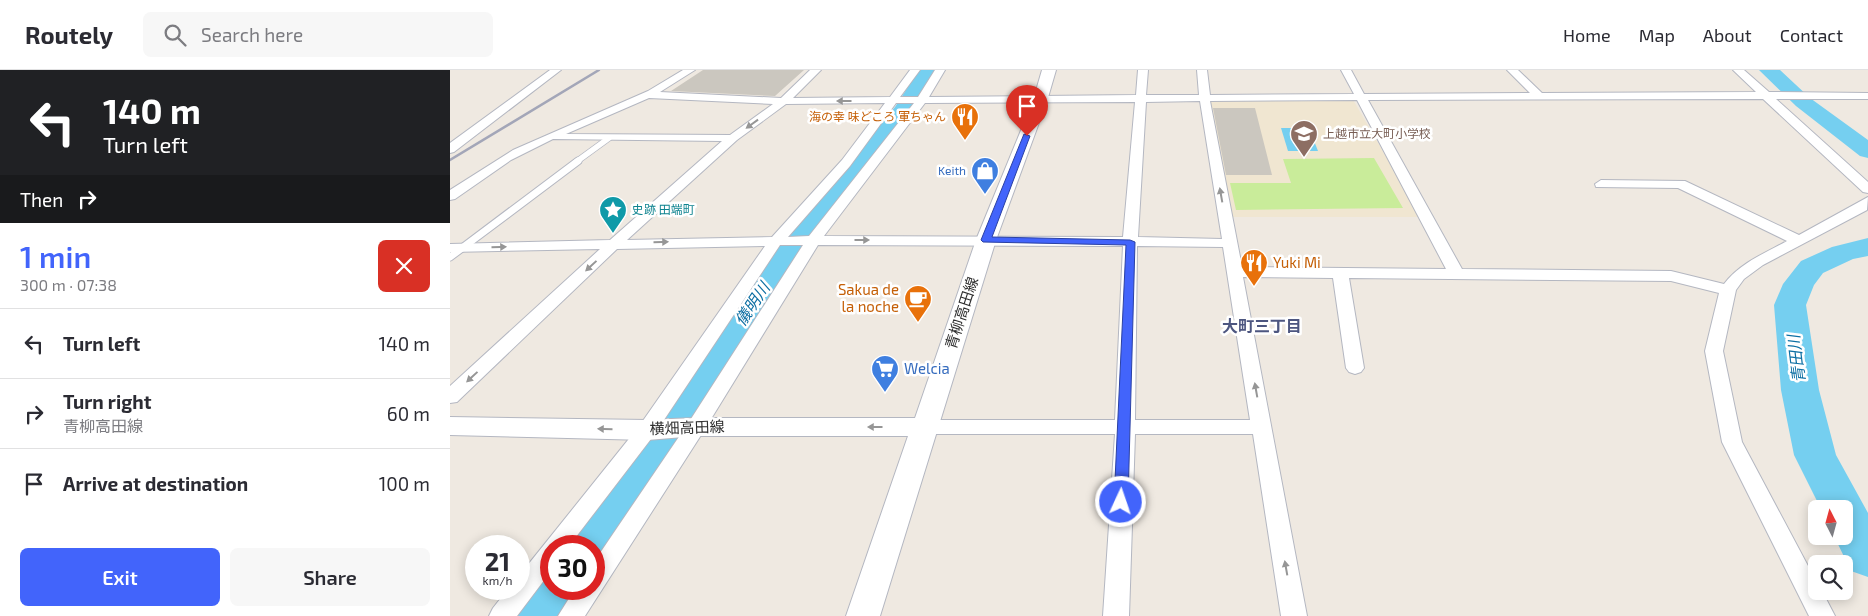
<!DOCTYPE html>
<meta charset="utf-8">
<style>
body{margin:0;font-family:"Exo 2","Noto Sans JP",sans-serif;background:#f7f7f7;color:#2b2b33;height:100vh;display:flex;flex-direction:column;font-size:19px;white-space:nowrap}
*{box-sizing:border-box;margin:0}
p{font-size:16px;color:#7c7c81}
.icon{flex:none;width:28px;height:28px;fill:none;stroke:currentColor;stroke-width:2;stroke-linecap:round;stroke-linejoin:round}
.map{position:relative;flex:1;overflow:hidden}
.panel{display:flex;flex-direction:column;background:#fff;width:450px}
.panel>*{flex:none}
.banner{background:#202124;color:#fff;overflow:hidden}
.needle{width:32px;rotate:354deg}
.controls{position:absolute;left:1358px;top:430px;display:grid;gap:10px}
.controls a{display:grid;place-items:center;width:45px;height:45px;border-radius:8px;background:#fff;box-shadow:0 2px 12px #0003;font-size:25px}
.speed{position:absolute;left:15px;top:465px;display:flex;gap:10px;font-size:25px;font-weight:700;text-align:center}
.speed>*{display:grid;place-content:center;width:65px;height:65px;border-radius:50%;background:#fff;box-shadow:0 2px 12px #0003;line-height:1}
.speed small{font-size:12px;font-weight:400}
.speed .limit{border:8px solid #d22;background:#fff;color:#111}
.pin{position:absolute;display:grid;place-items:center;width:42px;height:42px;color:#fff;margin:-51px -21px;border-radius:50% 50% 50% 0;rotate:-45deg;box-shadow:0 0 5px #0007}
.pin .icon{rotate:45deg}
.me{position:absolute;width:55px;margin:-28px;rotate:3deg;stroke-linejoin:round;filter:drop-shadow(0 0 4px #0008)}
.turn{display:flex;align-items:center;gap:18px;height:105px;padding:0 20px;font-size:22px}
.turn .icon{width:65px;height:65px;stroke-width:2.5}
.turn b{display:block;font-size:35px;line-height:42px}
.then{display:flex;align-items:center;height:48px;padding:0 20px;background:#0003;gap:10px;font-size:19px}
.round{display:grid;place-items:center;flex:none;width:52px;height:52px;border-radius:8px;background:#f7f7f7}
.headline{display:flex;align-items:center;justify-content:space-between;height:85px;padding:0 20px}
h1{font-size:30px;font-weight:600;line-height:38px;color:#4264fb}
.primary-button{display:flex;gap:10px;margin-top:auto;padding:10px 20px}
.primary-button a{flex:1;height:58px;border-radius:8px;background:#4264fb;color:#fff;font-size:20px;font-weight:600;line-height:58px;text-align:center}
.primary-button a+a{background:#f7f7f7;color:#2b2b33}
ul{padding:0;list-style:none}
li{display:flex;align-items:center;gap:15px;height:70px;padding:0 20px;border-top:1px solid #e1e1e2}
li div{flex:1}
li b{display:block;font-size:19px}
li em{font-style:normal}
header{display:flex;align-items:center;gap:30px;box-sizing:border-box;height:70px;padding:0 25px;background:#fff;border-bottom:1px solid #e1e1e2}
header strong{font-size:24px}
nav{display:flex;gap:28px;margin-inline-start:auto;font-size:18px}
.search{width:350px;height:45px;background:#f7f7f7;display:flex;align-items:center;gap:12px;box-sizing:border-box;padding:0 18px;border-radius:8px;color:#7c7c81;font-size:19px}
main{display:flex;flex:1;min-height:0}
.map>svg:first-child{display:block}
.education{fill:#f0e6d1}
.pitch{fill:#c9ec9a}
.water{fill:#75cff0}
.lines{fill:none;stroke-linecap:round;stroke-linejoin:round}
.river{fill:#75cff0;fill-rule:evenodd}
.building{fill:#cbc7bf}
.service-far1-casing{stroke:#b4b7c1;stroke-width:7}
.service-casing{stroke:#b4b7c1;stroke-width:9}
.minor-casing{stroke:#b4b7c1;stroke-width:2}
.secondary-casing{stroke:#b4b7c1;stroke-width:2}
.service-far1{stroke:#fff;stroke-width:5.5}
.service{stroke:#fff;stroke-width:7}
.minor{fill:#fff;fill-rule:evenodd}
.secondary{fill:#fff;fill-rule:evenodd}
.rail{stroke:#a3a6b8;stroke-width:2.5}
.oneway{fill:#969696}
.route{fill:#4264fb;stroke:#2b41a3}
.labels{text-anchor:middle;stroke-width:5;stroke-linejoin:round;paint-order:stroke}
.far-food-label{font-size:12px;fill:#c56008;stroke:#fff;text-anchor:end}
.far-education-label{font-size:12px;fill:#785e54;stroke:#fff;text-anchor:start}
.far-shop-label{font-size:12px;fill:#366cbe;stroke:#fff;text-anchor:end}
.far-culture-label{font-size:12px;fill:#0d838f;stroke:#fff;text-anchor:start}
.food-label{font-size:15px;fill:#c56008;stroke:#fff;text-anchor:start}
.street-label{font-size:15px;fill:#2e2e2e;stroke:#fff}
.shop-label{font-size:15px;fill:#366cbe;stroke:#fff;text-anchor:start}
.water-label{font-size:16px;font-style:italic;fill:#0d6fa3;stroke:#fff}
.neighbourhood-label{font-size:16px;font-weight:bold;fill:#4d5680;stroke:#fff}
</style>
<header>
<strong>Routely</strong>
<div class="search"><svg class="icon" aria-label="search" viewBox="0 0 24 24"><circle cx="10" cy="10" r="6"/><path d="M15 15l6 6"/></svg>Search here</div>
<nav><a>Home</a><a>Map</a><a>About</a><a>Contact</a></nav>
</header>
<main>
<section class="panel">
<div class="banner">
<div class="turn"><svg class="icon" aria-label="left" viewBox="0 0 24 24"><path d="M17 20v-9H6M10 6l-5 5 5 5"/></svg><div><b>140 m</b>Turn left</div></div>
<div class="then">Then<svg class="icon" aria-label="right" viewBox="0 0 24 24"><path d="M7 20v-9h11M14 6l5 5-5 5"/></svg></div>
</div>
<div class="headline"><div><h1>1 min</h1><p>300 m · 07:38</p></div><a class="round" style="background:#d93025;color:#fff"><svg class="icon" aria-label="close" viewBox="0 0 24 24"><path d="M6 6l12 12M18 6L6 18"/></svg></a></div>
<ul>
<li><svg class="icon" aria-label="left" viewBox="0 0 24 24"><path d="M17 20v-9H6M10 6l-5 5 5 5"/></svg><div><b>Turn left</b></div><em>140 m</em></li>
<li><svg class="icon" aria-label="right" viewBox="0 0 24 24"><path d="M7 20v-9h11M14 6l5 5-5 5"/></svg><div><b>Turn right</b><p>青柳高田線</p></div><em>60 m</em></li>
<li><svg class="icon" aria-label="arrive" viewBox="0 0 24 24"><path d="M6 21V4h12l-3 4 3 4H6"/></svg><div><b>Arrive at destination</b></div><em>100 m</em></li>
</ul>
<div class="primary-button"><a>Exit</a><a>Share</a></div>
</section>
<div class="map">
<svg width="1418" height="546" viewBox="0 0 1418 546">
<rect width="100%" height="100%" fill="#efe9e1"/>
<path class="education" d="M902,28L971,147H782L759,30Z"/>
<path class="pitch" d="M924,88L953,138L786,140L780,113H841L833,89Z"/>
<path class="water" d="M831,58H859L868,81H838Z"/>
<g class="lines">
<path class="river" d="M469,0H489L461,46L361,170L190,436L153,490L144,493V476H114L121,462L160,412L339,160L445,37Z
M1309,0H1330L1360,28L1418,70V88L1410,86L1346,36Z
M1418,168V186L1403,189L1373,203L1364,215L1356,235L1369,320L1386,385L1418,443V507L1401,501L1384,466H1394V439H1371L1344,385L1331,320L1324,235L1333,214L1351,191L1382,177Z
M101,499V519H131L115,546H61C70,527 81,507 101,499Z"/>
</g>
<path class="building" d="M253,0H354L325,26L221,21Z
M763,38H805L822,105H776Z"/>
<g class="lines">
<defs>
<path id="service-far1" d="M126,92L159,68"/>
<path id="service" d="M0,187L128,91"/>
<path id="minor" d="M100,0H111L4,82L0,83V73Z
M233,0H245L210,22L331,28L360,0H371L343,28L440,27L460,0H470L450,27H468L485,0H495L479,27L686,25L688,0H698L696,25H749L747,0H757L760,25L904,24L891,0H901L914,24L1080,23L1057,0H1068L1092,23L1306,22L1283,0H1294L1319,22L1418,23V29H1326L1418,112V123L1413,122L1313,29L918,30L1012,199L1221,201L1274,214C1290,193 1315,183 1337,171L1228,118L1146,117L1145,114L1151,110L1235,111L1349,165L1418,127L1417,140L1313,195L1294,209L1286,220L1273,281L1292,372L1366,511V521H1372L1385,546H1359L1272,372L1255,281L1269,223L1221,211L899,208L914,298L911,302L905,304L899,302L896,298L883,208L793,207L857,546H831L803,364H685L679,546H653L665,364H474L467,362L464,357L467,352L474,350H665L673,176L368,175L253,362L135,546H108L125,519H144V492L239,352L353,175H330L204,365L119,476H101V501L67,546H39L43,538L58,519H69V506L190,355L315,176L167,179L7,332L0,333V316L150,179L0,182V174L160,170L272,71L103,69L61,90L5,129L0,130V120L63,80L198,21ZM199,28L323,34L280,65L116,64ZM907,30L996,199L792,197L760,31ZM750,31L772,169L688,167L696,32ZM685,32L673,167L374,166L475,33ZM435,33L392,90L322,167L177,170L287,70L336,34ZM446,33H464L359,166L338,167L400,96ZM687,176L773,177L800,350H685Z"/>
<path id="secondary" d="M592,0H606L597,31L546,170L430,546H396L458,366H246L197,370L0,365V347L197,350L246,348H465L526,170L583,31Z"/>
</defs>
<use href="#service-far1" class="service-far1-casing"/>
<use href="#service" class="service-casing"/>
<use href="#minor" class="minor-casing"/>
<use href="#secondary" class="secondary-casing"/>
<use href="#service-far1" class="service-far1"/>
<use href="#service" class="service"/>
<use href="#minor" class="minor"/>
<use href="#secondary" class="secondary"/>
<path class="rail" d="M0,90L149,0"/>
</g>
<defs><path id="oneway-solid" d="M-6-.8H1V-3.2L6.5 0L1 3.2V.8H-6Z" transform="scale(1.25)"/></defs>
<g class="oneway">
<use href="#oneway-solid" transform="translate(394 31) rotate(-180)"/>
<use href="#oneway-solid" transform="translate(302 54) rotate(144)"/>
<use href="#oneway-solid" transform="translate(771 125) rotate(-100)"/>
<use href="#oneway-solid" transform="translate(412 170)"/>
<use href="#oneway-solid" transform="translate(211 172) rotate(-1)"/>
<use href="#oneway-solid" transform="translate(49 177) rotate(-2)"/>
<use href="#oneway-solid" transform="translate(141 196) rotate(137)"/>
<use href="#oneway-solid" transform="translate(22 307) rotate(137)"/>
<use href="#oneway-solid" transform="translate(806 320) rotate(-100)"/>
<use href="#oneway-solid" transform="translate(425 357) rotate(180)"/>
<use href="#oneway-solid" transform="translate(155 359) rotate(-179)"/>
<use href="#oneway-solid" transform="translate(836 498) rotate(-100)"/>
</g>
<path class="route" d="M574,64L580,66L542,167L680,170L685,172L678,432L676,436L671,438L666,436L664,432L676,175L533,172L531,170Z"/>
<defs>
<symbol id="restaurant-pin" viewBox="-11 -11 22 30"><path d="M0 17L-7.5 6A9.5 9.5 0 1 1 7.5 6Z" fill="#e8710a" stroke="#fff"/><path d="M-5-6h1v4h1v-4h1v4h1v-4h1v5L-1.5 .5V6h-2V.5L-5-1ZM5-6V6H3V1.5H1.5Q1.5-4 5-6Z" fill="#fff"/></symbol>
<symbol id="school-pin" viewBox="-11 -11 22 30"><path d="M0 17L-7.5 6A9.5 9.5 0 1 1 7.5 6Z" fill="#8d6e63" stroke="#fff"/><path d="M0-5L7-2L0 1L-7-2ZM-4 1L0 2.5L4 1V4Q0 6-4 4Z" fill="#fff"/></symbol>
<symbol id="shop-pin" viewBox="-11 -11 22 30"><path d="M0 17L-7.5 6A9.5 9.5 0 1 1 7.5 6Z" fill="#3f7fe0" stroke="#fff"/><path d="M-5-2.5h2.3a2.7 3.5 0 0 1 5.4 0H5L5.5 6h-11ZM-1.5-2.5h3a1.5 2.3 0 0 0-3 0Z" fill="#fff"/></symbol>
<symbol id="sight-pin" viewBox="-11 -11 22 30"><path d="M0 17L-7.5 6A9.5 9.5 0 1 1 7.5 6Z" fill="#0f9aa8" stroke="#fff"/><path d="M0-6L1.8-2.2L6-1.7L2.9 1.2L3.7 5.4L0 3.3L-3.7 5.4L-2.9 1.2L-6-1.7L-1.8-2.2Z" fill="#fff"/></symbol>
<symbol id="cafe-pin" viewBox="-11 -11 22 30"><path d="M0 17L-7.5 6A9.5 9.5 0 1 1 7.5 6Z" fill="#e8710a" stroke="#fff"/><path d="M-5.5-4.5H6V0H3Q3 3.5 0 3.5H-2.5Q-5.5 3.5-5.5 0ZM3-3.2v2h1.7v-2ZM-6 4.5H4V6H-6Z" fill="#fff"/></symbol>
<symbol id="supermarket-pin" viewBox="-11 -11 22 30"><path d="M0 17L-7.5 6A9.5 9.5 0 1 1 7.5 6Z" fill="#3f7fe0" stroke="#fff"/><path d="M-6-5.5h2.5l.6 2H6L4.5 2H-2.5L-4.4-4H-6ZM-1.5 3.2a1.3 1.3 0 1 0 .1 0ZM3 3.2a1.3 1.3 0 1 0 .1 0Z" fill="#fff"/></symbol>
</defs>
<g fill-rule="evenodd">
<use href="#restaurant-pin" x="499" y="31" width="32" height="43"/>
<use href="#school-pin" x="838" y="48" width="32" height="43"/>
<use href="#shop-pin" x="519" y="85" width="32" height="43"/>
<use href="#sight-pin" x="147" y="124" width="32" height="43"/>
<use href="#restaurant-pin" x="788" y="177" width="32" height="43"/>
<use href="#cafe-pin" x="452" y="213" width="32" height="43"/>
<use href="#supermarket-pin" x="419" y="283" width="32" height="43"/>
</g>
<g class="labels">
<g class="far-food-label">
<text x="496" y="51">海の幸 味どころ 軍ちゃん</text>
</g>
<g class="far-education-label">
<text x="873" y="68">上越市立大町小学校</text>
</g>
<g class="far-shop-label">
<text x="516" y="105">Keith</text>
</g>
<g class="far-culture-label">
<text x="182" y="144">史跡 田端町</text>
</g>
<g class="food-label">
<text x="823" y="198">Yuki Mi</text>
<text x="449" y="225" text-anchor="end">Sakua de<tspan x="449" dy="17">la noche</tspan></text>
</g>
<g class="street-label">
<text transform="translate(512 243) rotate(-72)" y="5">青柳高田線</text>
<text transform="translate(237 358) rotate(-2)" y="5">横畑高田線</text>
</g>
<g class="shop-label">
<text x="454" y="304">Welcia</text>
</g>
<g class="water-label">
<text transform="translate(302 234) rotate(-56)" y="6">儀明川</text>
<text transform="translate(1346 289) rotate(-97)" y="6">青田川</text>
</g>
<g class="neighbourhood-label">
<text x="812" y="262">大町三丁目</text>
</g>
</g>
</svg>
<div class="controls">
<a><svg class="needle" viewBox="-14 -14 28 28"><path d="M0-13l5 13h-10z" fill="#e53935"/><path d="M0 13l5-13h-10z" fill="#7c7c81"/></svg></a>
<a><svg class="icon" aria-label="search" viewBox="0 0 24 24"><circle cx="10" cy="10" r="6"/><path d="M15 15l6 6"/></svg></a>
</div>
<div class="speed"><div>21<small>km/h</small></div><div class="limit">30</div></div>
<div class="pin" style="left:577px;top:66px;background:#d93025"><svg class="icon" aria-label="arrive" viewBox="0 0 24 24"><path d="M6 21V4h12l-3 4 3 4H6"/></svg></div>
<svg class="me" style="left:671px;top:432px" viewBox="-20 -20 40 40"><circle r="17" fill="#4264fb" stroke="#fff" stroke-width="3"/><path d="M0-11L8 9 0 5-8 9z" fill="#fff"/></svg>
</div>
</main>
